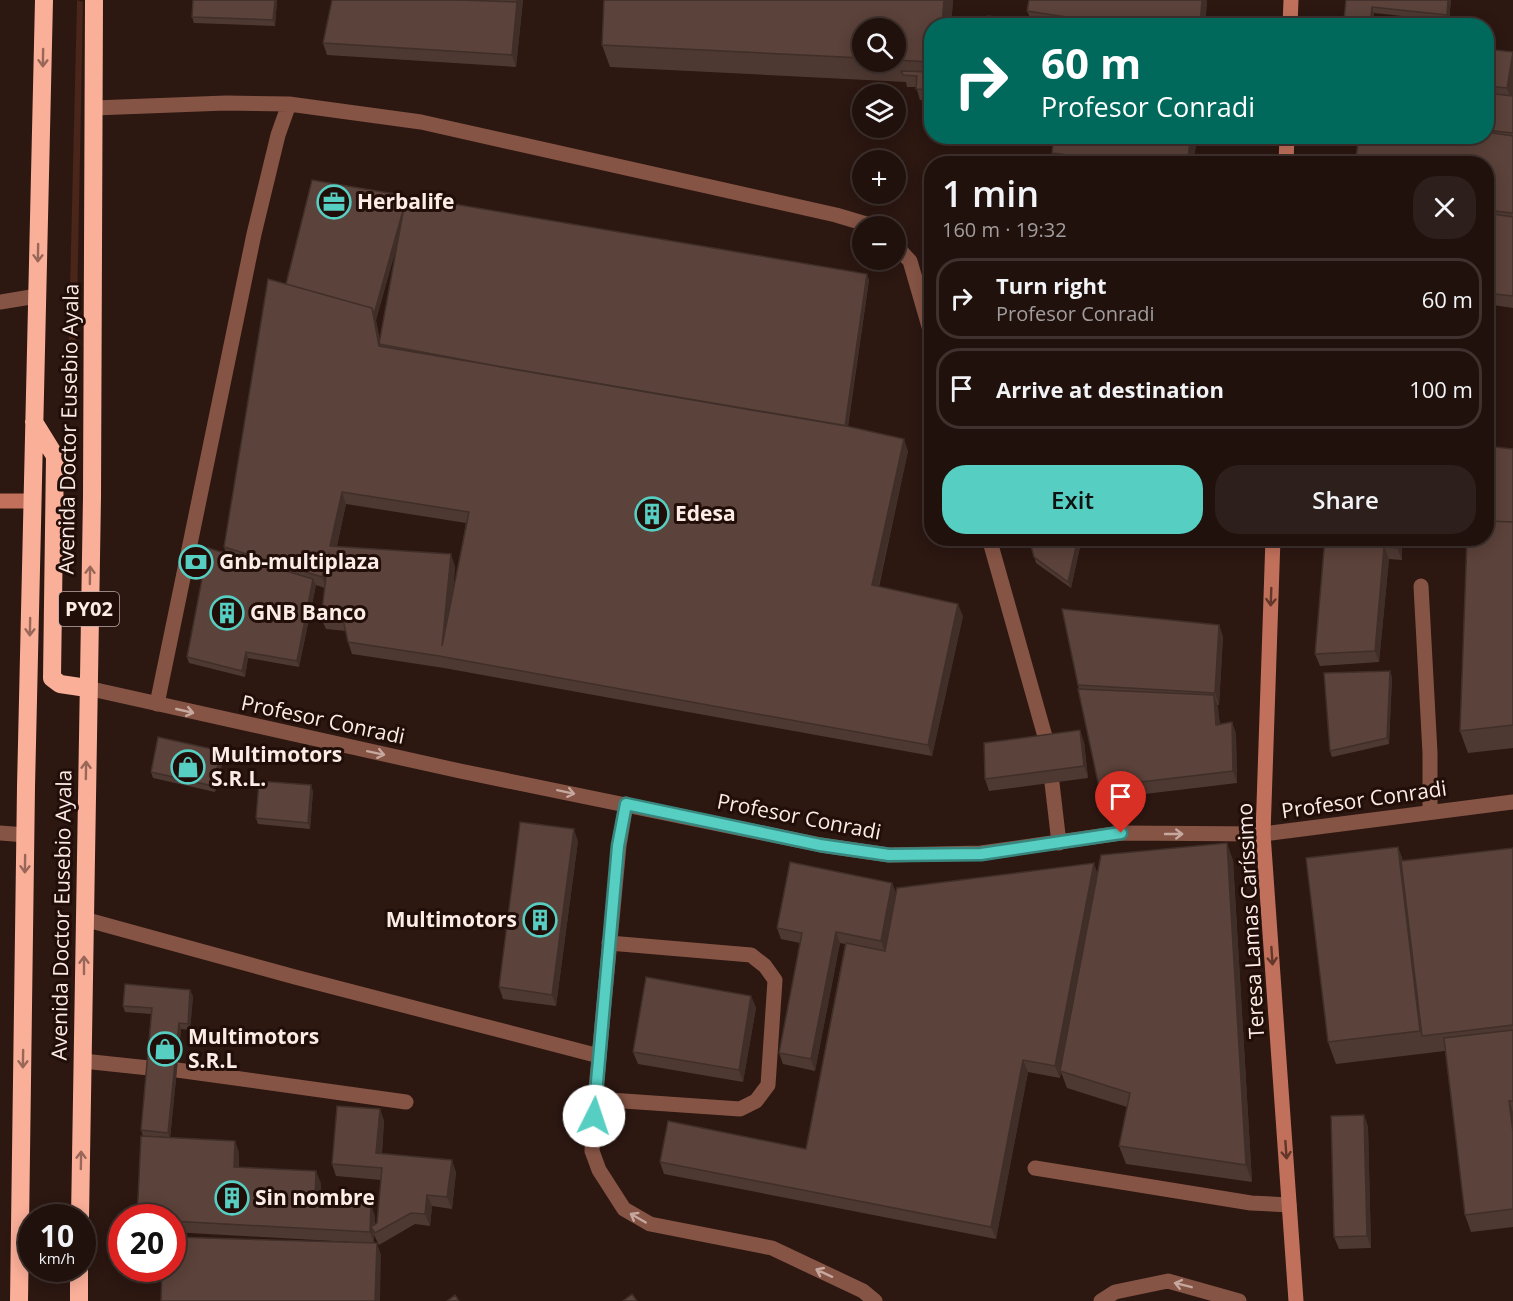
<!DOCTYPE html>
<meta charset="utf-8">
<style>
body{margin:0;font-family:"Open Sans",sans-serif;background:#2d1f1b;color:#f1f3f6;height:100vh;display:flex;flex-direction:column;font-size:22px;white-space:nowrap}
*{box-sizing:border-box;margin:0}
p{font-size:20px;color:#a29d9d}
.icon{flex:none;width:33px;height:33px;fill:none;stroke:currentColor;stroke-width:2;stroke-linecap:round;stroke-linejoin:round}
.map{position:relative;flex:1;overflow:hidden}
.details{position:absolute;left:924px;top:156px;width:570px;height:390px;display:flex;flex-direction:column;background:#21110d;border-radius:24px;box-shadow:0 3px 15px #0003,0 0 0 2px #3e312e}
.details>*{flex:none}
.guide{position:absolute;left:924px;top:18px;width:570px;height:126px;border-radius:24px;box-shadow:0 3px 15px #0003,0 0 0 2px #3e312e;background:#00695c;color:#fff;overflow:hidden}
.buttons{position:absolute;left:852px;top:18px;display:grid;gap:12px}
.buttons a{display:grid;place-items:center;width:54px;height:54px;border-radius:50%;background:#21110d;box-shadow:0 3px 15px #0003,0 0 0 2px #3e312e;font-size:30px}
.speed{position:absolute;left:18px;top:1204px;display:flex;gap:12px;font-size:30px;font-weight:700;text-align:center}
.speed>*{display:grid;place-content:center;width:78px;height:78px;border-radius:50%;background:#21110d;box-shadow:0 3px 15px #0003,0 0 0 2px #3e312e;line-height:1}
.speed small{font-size:15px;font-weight:400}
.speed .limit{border:9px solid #d22;background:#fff;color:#111}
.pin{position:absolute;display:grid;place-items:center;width:51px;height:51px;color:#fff;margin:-62px -26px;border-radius:50% 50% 50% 0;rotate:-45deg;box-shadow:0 0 6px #0007}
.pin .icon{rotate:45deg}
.me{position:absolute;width:66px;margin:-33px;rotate:4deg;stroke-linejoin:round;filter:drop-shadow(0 0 4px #0008)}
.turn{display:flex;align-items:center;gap:21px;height:126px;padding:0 18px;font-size:27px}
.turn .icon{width:78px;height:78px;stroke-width:2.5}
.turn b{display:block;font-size:42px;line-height:51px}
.round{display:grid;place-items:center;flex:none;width:63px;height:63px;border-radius:24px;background:#2d1f1b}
.head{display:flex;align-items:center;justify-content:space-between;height:102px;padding:0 18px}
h1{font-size:36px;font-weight:600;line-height:45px}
.button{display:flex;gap:12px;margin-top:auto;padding:12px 18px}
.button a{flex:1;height:69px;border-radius:24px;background:#56cec2;color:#111;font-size:24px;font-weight:600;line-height:69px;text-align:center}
.button a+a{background:#2d1f1b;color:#f1f3f6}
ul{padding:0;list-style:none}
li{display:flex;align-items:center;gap:18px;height:81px;margin:0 12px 9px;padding:0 6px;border:3px solid #3e312e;border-radius:24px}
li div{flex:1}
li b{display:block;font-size:22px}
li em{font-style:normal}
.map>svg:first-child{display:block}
.green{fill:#49251a}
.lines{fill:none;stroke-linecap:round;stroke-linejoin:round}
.lane{stroke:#855445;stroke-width:15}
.street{stroke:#855445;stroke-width:15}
.secondary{stroke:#c1715b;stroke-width:15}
.highway{stroke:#faaf99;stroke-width:18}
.wall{fill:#4e3932;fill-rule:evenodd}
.shaded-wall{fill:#402e29}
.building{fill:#5b423a;stroke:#402e29;stroke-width:1.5;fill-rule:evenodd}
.oneway{stroke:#996758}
.oneway2{stroke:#623629}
.oneway3{stroke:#c6a89f}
.route-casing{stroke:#38867e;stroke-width:15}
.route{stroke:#56cec2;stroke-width:10}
.labels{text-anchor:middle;stroke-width:6;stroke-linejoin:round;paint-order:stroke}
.shield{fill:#220e08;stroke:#bba9a5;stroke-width:1.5}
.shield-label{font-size:20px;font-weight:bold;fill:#fcece8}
.poi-label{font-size:21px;font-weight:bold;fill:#fcece8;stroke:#220e08;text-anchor:start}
.street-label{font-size:21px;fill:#fcece8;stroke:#220e08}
</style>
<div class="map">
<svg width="1513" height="1301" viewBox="0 0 1513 1301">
<rect width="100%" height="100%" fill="#2c1711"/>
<path class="green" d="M77,0L83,2L75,412L72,415L67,412Z"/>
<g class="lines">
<path class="lane" d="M289,104L421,122L836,215L873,226
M94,108L226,103L289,104L278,135L254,234L157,704
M896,246L910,261L932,337
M0,302L37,296
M989,538L1048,747
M1421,586L1430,753V811
M1052,783L1059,843
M626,804L619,846L595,1099L592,1151L599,1170L624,1209L650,1224L772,1248L863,1291L875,1301
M0,833L26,835
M84,919L295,977L599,1056
M83,1061L149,1068
M177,1070L406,1102
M595,1099L740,1109L756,1101L768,1085L775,980L765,966L751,955L609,943
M1035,1168L1251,1203L1289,1205
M1101,1301L1115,1292L1168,1281L1239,1301"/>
<path class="street" d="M87,688L460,771L821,845L889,855L981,853L1121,833L1263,834L1513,802"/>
<path class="secondary" d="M1290,26L1291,0
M1286,164L1287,136
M0,501H32
M1273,538L1263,834L1296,1301"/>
<path class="highway" d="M34,422L55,456L52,678L60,684L87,688
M80,1218L92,497L94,0
M19,1301L26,787L44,0
M79,1301V1269"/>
</g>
<path class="wall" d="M193,0H277L275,26L194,23L192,17Z
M332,0H523L516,67L327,55L323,43Z
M604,0H953L951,26H932V101L920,100L916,87H907L906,82L610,67L602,45ZM862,28H896V62H862Z
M1207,0L1205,26H987L1032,22L1027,11Z
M1346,0H1451L1449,21L1374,13L1373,26H1346L1344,20Z
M1486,49L1513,52V308L1486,304V164L1393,140L1486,136Z
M1197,138L1193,164H1055L1052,153Z
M312,180L869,280L848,427L908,451L879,587L963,616L932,756L444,668L352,654L348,642L346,631L326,629L321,618L325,588L316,585L299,667L248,658L245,677L189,663L187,657L226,553L224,547L286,284ZM397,245L380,341L376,320ZM346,504L466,523L453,593L455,566L337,546Z
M1513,449V748L1468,753L1460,731Z
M1029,538H1082L1071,588L1036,563Z
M1325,538H1402V560L1389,559L1379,662L1320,666L1315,654Z
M1219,625L1223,637L1219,705H1217L1220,724L1232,722L1236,734L1237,783L1103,799L1099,787L1078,685Z
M1392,677L1389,744L1332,757L1330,751Z
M1084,742L1088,778L989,791L985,779Z
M224,757L215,792L153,778L151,772Z
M313,791L310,829L258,824L256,818Z
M578,841L556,1006L503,999L499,987Z
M1398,847L1403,861L1513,848V1227L1471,1232L1465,1215L1445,1051L1336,1064L1328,1042Z
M1233,860L1252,1182L1126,1164L1119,1146L1127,1107L1067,1088L1061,1072L1060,1078L1028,1072L996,1239L664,1174L660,1162L806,1149L845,944L840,943L815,1071L783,1064L779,1053L800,943L781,939L777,928L892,883L896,893L1097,872Z
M193,996L190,1030L181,1029L170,1138L235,1141L239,1153V1167L321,1183L320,1201L375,1216V1225L377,1223L381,1180L336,1176L332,1164L380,1109L384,1121L382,1154L456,1172L452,1209L432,1206L430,1226L415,1224L379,1245L374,1235V1243L381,1255L369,1243L172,1232V1218L150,1136H143L141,1130L151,1014L125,1012L123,1006Z
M751,996L756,1008L743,1082L638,1064L633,1052Z
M1364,1115L1368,1127L1371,1248L1339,1249L1334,1237Z"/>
<path class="shaded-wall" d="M275,0H277L275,26L273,20Z
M516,0H523L516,67L512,55L517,2Z
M944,0H953L951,26H942Z
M1202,0H1207L1205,26H1200Z
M1448,0H1451L1449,21L1447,15Z
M1372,7L1374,13L1373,26H1371L1370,24Z
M1513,52V104L1507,88Z
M1191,136H1196L1197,138L1193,164H1187Z
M404,207L406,213L376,320L380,344H379L381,350L379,346L372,308Z
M867,274L869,280L846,437L844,431Z
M904,439L908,451L876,597L872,585Z
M342,492L346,504L334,557L330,546Z
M1078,538H1082L1071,588L1068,582Z
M1398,538H1402V560L1397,548Z
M1384,547L1389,559L1379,662L1375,651Z
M329,553L327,588L322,577Z
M451,554L455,566L446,658L442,646Z
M313,579L316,585L299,667L297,661Z
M958,604L963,616L932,756L928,745Z
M1219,625L1223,637L1219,705L1215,693Z
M246,652L248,658L245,677L242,671Z
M1390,671L1392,677L1389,744L1387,738Z
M1214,695L1218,707L1221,736L1216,725Z
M1232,722L1236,734L1237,783L1233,771Z
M1080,730L1084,742L1088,778L1084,766Z
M221,751L224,757L215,792L213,786Z
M311,785L313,791L310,829L308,823Z
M574,829L578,841L556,1006L552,995Z
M1227,843L1233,860L1252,1182L1246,1165Z
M1398,847L1406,869L1422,1036L1420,1031Z
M1094,863L1098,875L1060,1078L1055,1066Z
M892,883L897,895L885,952L881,941Z
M836,932L840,943L815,1071L811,1059Z
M190,990L193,996L190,1030L188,1024Z
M751,996L756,1008L743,1082L739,1070Z
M179,1023L181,1029L170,1139L168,1133Z
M1023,1060L1028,1072L996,1239L991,1227Z
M1509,1101L1513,1112V1132Z
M380,1109L384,1121L381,1165L376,1153Z
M1364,1115L1368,1127L1371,1248L1367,1236Z
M235,1141L239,1153L238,1179L234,1167Z
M452,1160L456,1172L452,1209L447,1197Z
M316,1171L321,1183L319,1213L315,1201Z
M427,1195L432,1206L430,1226L425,1214Z
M371,1204L375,1216L374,1232L371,1227L374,1235V1243L370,1232Z
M377,1243L381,1255L380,1301H375Z"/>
<path class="building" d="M193,0H275L273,20L192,17Z
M332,0H460L517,2L512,55L323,43Z
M604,0H944L942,26H932V62L896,60V28H862V58L602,45Z
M1029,0H1202L1200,26H1126L1027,11Z
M1346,0H1448L1447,15L1372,7L1370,24L1344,20Z
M988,16L1053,26H987Z
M1486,49L1513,52L1507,88L1486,86Z
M901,71L932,72V90L916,89L917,76L903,75Z
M1486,93L1513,96V133L1486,130Z
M1486,132L1513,136V213L1486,210V164H1355L1359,136H1368L1393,140V136H1486Z
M1054,136H1191L1187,164H1116V161L1052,153Z
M312,180L867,274L845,426L512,369L379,344L404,207L374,314L372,308L286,284Z
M1486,213L1513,217V296L1486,293Z
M268,279L372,308L379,346L842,425L904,439L872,585L958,604L928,745L439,656L348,642L343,619L321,618L329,553L322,577L224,547ZM342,492L469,512L442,646L451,554L330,546Z
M1486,446L1513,449V522L1486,521Z
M1486,521L1513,522V725L1460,731L1467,538H1486Z
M1029,538H1078L1068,582L1034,557Z
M1325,538H1398L1397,548L1384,547L1375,651L1315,654Z
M208,548L313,579L297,661L246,652L242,671L187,657Z
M1062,609L1219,625L1215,693L1078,685Z
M1390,671L1387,738L1330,751L1324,673Z
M1078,689L1214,695L1216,725L1232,722L1233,771L1099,787Z
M1080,730L1084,766L985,779L984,743Z
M158,737L221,751L213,786L151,772Z
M259,781L311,785L308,823L256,818Z
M520,822L574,829L552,995L499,987Z
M1227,843L1246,1165L1119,1146L1130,1093L1060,1071L1101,855Z
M1398,847L1420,1031L1328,1042L1306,858Z
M1513,848V1025L1422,1036L1401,861Z
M790,862L892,883L881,941L836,932L811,1059L779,1053L802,933L777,928Z
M1094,863L1055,1066L1023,1060L991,1227L660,1162L668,1121L806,1149L846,943L885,951L897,888Z
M646,977L751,996L739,1070L633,1052Z
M125,984L190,990L188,1024L179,1023L168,1133L141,1130L152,1008L123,1006Z
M1513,1030V1101H1509L1513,1132V1209L1465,1215L1444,1038Z
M337,1106L380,1109L376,1153L452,1160L447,1197L427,1195L425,1214L411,1213L375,1233L371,1227L377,1223L382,1168L332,1164Z
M1364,1115L1367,1236L1334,1237L1331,1116Z
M141,1136L235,1141L234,1167L316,1171L315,1201L371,1204L370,1232L172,1221V1218H137Z
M172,1237L377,1243L375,1301H161L162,1269H172Z
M632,1294L637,1301H623Z
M455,1295L459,1301H447Z"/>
<defs><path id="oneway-shaft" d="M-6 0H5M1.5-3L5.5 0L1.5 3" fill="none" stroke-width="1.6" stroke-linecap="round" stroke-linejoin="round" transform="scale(1.5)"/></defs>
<g class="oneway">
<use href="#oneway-shaft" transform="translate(43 58) rotate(91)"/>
<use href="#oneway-shaft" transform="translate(38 253) rotate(91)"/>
<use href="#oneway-shaft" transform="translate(90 575) rotate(-89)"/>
<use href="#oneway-shaft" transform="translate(30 627) rotate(91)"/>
<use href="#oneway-shaft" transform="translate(86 770) rotate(-89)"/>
<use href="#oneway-shaft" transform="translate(25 864) rotate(91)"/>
<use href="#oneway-shaft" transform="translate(84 965) rotate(-90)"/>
<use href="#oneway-shaft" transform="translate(23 1059) rotate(91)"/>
<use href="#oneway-shaft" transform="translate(81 1160) rotate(-89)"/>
</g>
<g class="oneway2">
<use href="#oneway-shaft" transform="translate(1271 597) rotate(92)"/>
<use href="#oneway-shaft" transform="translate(1272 956) rotate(86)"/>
<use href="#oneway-shaft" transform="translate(1286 1150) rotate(86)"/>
</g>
<g class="oneway3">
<use href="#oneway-shaft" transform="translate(185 711) rotate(13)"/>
<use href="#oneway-shaft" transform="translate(376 753) rotate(12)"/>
<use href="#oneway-shaft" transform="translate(566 792) rotate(12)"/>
<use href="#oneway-shaft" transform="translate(1174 834)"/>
<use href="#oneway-shaft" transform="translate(638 1218) rotate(-150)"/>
<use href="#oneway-shaft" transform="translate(824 1273) rotate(-155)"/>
<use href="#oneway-shaft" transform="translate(1183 1285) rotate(-166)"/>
</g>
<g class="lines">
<defs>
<path id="route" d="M594,1116L618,846L626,804L820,845L889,855L981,854L1121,833"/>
</defs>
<use href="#route" class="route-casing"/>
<use href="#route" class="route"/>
</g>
<defs>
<symbol id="office-ring" viewBox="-11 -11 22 22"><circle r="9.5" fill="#220e08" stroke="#56cec2" stroke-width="1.5"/><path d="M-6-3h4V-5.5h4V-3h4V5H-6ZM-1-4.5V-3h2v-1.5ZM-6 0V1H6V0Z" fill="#56cec2"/></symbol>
<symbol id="building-ring" viewBox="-11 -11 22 22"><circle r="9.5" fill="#220e08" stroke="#56cec2" stroke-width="1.5"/><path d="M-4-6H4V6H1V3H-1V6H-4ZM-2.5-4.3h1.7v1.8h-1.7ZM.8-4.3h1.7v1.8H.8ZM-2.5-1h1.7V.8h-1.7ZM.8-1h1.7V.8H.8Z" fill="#56cec2"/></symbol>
<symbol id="bank-ring" viewBox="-11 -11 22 22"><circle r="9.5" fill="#220e08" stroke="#56cec2" stroke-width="1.5"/><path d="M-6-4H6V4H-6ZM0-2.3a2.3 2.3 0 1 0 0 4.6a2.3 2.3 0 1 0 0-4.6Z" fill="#56cec2"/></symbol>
<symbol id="shop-ring" viewBox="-11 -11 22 22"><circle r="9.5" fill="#220e08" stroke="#56cec2" stroke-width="1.5"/><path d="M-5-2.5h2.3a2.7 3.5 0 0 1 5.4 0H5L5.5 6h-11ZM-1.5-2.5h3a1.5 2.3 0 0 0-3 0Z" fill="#56cec2"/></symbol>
</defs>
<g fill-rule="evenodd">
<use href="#office-ring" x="315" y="183" width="38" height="38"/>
<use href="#building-ring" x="633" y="495" width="38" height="38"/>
<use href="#bank-ring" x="177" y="543" width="38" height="38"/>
<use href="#building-ring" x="208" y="594" width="38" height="38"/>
<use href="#shop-ring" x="169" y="748" width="38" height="38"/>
<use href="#building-ring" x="521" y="901" width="38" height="38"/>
<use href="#shop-ring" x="146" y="1030" width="38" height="38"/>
<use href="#building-ring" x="213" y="1179" width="38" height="38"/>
</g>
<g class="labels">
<rect class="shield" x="59" y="592" width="60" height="34" rx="4.5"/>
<g class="shield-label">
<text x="89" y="616">PY02</text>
</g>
<g class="poi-label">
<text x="357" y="209">Herbalife</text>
<text x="675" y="521">Edesa</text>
<text x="219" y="569">Gnb-multiplaza</text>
<text x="250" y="620">GNB Banco</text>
<text x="211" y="762">Multimotors<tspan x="211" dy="24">S.R.L.</tspan></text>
<text x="517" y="927" text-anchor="end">Multimotors</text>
<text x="188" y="1044">Multimotors<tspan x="188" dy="24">S.R.L</tspan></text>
<text x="255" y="1205">Sin nombre</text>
</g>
<g class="street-label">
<text transform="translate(69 429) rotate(-89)" y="7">Avenida Doctor Eusebio Ayala</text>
<text transform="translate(323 720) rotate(12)" y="7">Profesor Conradi</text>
<text transform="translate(1364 800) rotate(-8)" y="7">Profesor Conradi</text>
<text transform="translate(799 817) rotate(11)" y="7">Profesor Conradi</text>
<text transform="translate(62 915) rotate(-89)" y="7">Avenida Doctor Eusebio Ayala</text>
<text transform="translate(1251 921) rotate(-93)" y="7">Teresa Lamas Caríssimo</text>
</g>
</g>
</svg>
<div class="buttons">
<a><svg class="icon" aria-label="search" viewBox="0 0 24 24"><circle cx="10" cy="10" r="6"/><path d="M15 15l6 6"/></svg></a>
<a><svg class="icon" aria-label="layers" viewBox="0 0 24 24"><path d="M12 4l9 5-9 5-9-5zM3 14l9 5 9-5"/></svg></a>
<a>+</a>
<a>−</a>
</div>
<div class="speed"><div>10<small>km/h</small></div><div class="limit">20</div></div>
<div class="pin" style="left:1121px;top:833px;background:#d93025"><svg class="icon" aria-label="arrive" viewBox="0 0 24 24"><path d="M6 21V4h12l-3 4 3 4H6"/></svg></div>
<svg class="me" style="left:594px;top:1116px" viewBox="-20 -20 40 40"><circle r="19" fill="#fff"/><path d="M0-13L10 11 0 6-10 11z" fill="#56cec2"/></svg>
<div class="guide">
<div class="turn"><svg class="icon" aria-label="right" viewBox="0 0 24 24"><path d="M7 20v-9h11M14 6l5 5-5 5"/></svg><div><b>60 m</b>Profesor Conradi</div></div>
</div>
<section class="details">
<div class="head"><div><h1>1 min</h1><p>160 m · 19:32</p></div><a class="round"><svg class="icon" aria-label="close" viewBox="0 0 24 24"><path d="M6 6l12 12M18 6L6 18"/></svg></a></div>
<ul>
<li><svg class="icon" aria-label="right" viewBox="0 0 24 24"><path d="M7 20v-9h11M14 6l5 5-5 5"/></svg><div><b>Turn right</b><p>Profesor Conradi</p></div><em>60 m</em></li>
<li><svg class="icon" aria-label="arrive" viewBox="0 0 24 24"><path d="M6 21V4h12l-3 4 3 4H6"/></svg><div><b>Arrive at destination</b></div><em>100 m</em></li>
</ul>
<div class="button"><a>Exit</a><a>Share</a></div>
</section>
</div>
